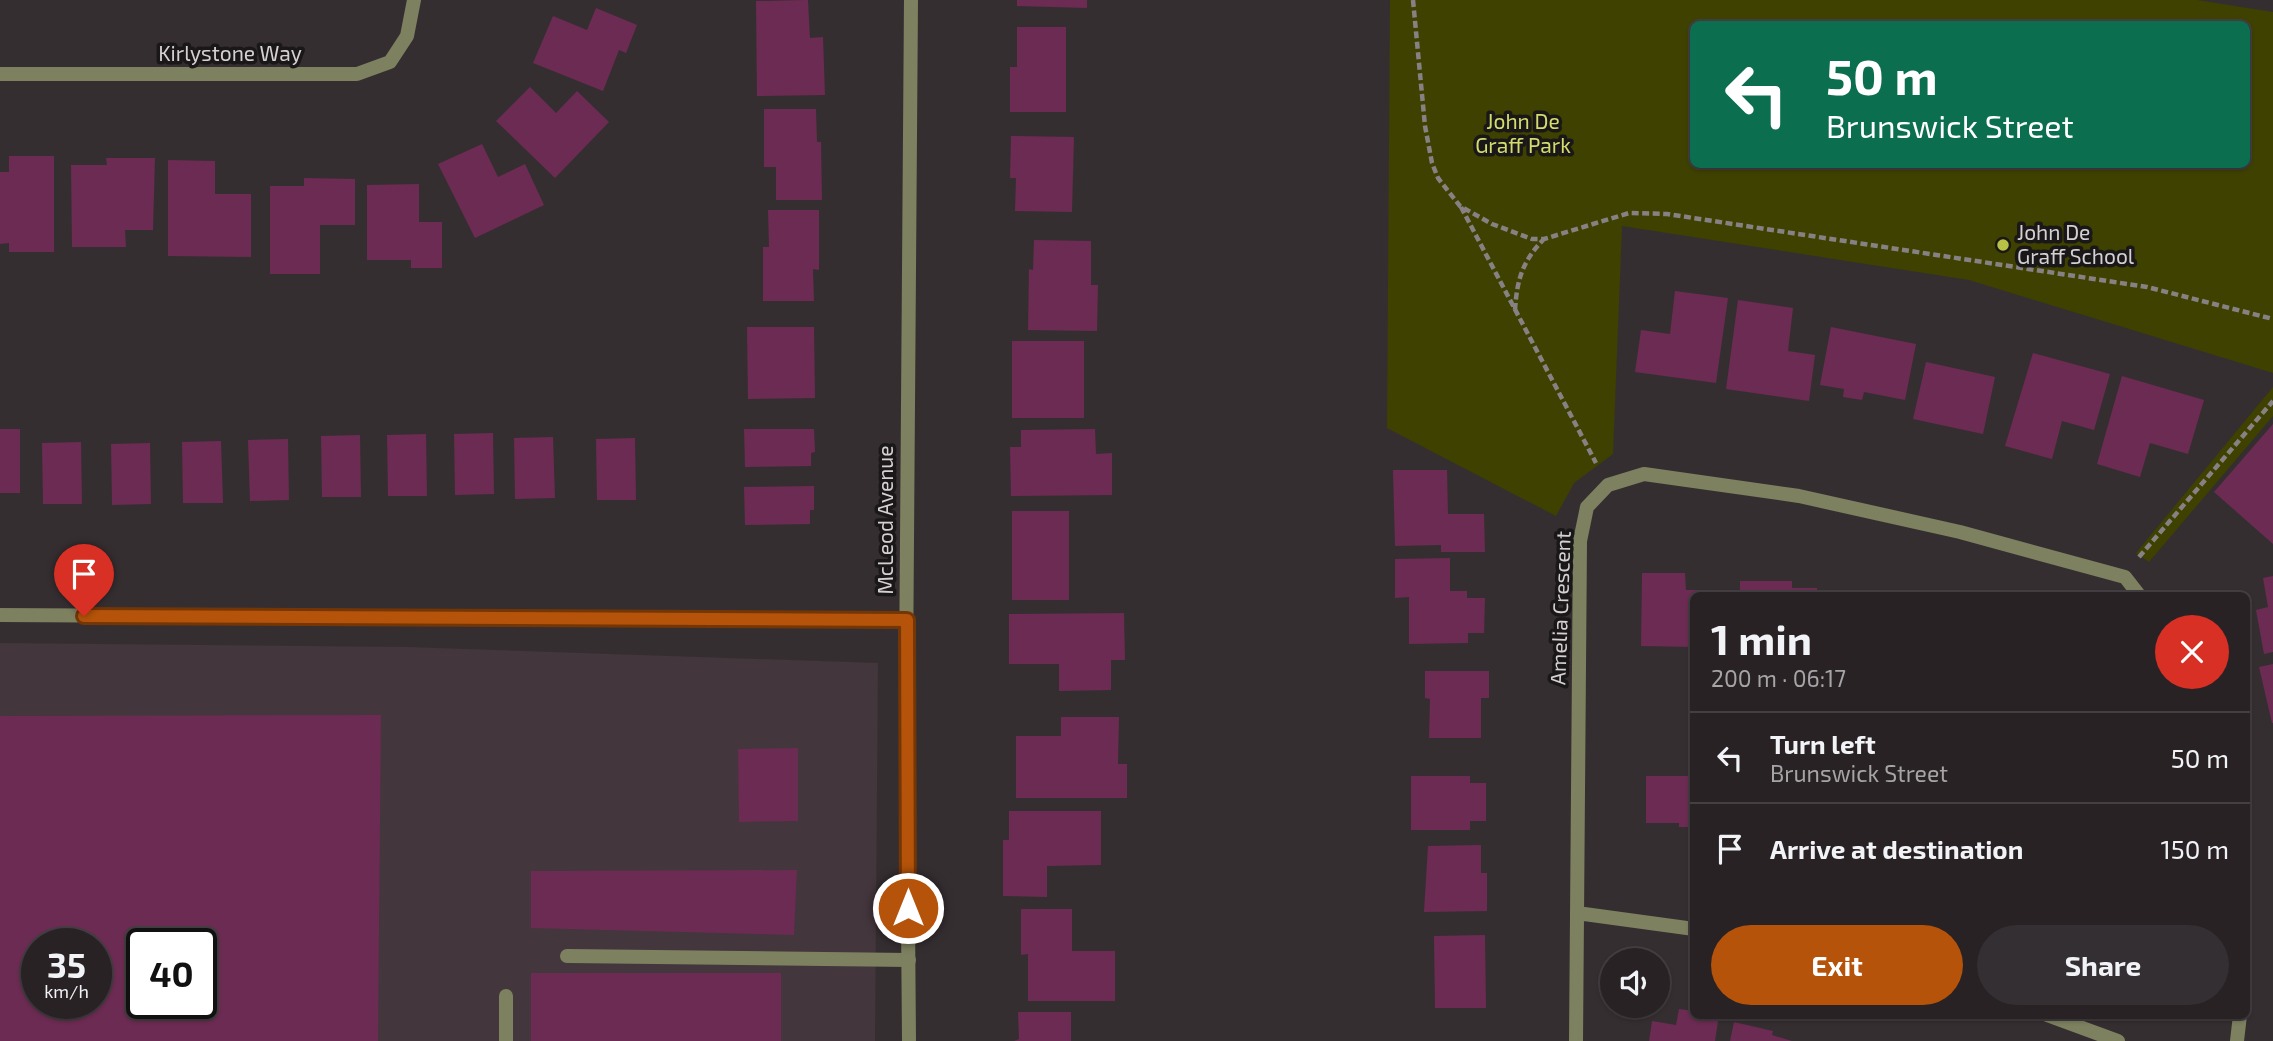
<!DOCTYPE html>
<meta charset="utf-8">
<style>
body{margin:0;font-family:"Exo 2",sans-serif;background:#342f32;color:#f1f3f6;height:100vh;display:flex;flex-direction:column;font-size:26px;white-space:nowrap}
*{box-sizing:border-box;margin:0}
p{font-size:23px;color:#a5a4a7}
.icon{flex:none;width:38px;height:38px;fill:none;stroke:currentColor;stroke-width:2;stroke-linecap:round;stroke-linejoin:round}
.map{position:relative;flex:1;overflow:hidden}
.details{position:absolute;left:1690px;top:592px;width:560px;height:427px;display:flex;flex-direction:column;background:#282225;border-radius:10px;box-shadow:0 2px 5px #0004,0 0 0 2px #443f42}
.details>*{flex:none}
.hud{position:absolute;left:1690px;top:21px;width:560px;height:147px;border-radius:10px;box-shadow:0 2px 5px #0004,0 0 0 2px #443f42;background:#0b6e4f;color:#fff;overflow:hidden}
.buttons{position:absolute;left:1600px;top:948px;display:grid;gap:14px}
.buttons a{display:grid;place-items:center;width:70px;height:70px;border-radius:50%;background:#282225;box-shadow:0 2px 5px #0004,0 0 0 2px #443f42;font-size:35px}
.speed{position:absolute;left:21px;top:928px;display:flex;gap:14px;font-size:35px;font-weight:700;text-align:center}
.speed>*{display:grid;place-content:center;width:91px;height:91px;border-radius:50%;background:#282225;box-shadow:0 2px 5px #0004,0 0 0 2px #443f42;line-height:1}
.speed small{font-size:18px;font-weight:400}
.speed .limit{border:4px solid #111;border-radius:10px;background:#fff;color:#111}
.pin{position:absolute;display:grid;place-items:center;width:60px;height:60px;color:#fff;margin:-72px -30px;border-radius:50% 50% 50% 0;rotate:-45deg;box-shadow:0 0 7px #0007}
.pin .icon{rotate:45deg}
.me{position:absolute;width:77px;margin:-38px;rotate:0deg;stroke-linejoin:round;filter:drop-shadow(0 0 5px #0008)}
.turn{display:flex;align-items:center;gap:24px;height:147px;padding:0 21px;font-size:32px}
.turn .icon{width:91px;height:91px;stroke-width:2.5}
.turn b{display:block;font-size:49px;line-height:60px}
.round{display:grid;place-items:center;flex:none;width:74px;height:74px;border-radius:37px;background:#342f32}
.overview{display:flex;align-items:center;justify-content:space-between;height:119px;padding:0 21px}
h1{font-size:42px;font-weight:700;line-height:52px}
.primary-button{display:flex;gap:14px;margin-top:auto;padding:14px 21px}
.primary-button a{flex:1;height:80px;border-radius:42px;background:#b45309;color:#fff;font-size:28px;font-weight:700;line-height:80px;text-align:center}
.primary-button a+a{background:#342f32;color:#f1f3f6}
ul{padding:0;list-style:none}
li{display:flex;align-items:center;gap:21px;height:91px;padding:0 21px;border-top:2px solid #443f42}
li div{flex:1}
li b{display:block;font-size:26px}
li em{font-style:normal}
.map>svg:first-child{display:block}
.built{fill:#43363c;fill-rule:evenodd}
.green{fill:#3e4100;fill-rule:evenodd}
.building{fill:#6c2b52;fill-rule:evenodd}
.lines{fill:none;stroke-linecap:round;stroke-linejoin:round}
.path{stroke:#878184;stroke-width:4.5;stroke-dasharray:7 3.5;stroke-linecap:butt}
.service{stroke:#7d8160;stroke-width:14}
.minor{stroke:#7d8160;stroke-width:14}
.tertiary{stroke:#7d8160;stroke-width:14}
.route-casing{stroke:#753606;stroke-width:18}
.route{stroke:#b45309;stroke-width:12}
.poi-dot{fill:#b9c046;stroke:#1a1718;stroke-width:2.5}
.labels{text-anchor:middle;stroke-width:7;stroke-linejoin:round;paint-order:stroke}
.street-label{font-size:21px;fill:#d5d0d2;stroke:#1a1718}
.park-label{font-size:21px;fill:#d3dc6d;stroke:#1a1718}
.poi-label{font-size:21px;fill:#d5d0d2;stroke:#1a1718;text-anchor:start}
</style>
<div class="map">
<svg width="2273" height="1041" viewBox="0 0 2273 1041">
<rect width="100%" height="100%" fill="#352e31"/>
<path class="built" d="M0,643L407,647L878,663L875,1041H0ZM37,943H96V1003H37ZM142,943H201V1003H142Z"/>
<path class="green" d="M1390,0H2197L2273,12V373L1969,280L1622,226L1613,454L1574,483L1556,516L1387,428ZM1694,24H2247V164H1694Z
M2273,387V416L2149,562L2136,553Z"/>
<path class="building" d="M804,0H808L810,38L823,37L825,95L757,96L756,1Z
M1017,0H1087V8L1017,6Z
M596,8L637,25L626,53L619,50L603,91L533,63L553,16L587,30Z
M1017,27H1066V112H1010V67H1017Z
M530,87L556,113L577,91L609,122L555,178L496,121Z
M764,109H816L817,142H821L822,200H776V167H764Z
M1011,136L1074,137L1072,212L1015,211L1016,178H1010Z
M482,144L498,177L525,164L544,205L475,238L438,164Z
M9,156H54V252H9V243L0,244V172H9Z
M106,158H155L153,230H125L126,247H72L71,165H107Z
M168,160L215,161V194H251V257L168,256Z
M304,178L355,179V225H320V274H270V186H304Z
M419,184V222H442V268H411V260H367V185Z
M768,210H819V270L813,269L814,301H763V247H769Z
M1034,240L1091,241V285H1098L1097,331L1028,330L1029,269L1033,270Z
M1675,291L1728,298L1716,383L1635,372L1641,330L1670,334Z
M1738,300L1793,308L1788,351L1815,355L1809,401L1726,389Z
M747,327H814L815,398L748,399Z
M1831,327L1916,344L1905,400L1864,392L1862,400L1843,397L1844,389L1820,385Z
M1012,341H1084V418H1012Z
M2033,353L2110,374L2094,430L2062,421L2052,459L2005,446Z
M1926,362L1995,377L1983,434L1913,419Z
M2122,376L2204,400L2188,454L2150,443L2140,477L2097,464Z
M2273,424V544L2214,492Z
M0,429H20V493H0Z
M744,429H814L815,452L811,453V466L745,467Z
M1095,429L1096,454L1112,453V495L1011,496L1010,447H1021V430Z
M493,433L494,494L455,495L454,434Z
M426,434L427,496H388L387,435Z
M360,435L361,497H322L321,436Z
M553,437L555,498L515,499L514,438Z
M635,438L636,500H597L596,439Z
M288,439L289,500L250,501L248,440Z
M221,441L223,503H183L182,442Z
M81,442L82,504H43L42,443Z
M150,443L151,504L112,505L111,444Z
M1393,470H1447L1448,514H1484L1485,552H1441V545L1395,546Z
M814,486V510H810V524L745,525L744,487Z
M1012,511H1069V600H1012Z
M1450,558V591H1467V598H1485L1484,633H1468V643L1409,644V597L1395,598V559Z
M1642,573H1685L1686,590H1717V595H1694V647L1641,646Z
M2273,576V652L2264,654L2256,610L2268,607L2263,578Z
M1740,581H1792V588H1817V595H1740Z
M1124,613L1125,660H1111V690L1059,691V664H1009V614Z
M2273,664V723H2272L2259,667Z
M1425,671H1489V698H1481V738H1429L1430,699L1425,698Z
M381,715L378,1041H0V716ZM37,943H96V1003H37ZM142,943H201V1003H142Z
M1061,717H1119L1118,764H1127V798H1016V736H1061Z
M798,748V821L739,822L738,749Z
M1411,776H1470V783H1486V821H1470V830H1411Z
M1646,776H1694V827H1679V823H1646Z
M1009,811H1101V865L1047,866V897L1003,896V840H1009Z
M1481,845V873H1487V911L1424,912L1428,846Z
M797,870L794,935L531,928V871Z
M1021,909H1072V951H1115V1001H1028V954L1021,955Z
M1485,935L1486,1008H1435L1434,936Z
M531,973H781V1041H531Z
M1679,1009L1694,1011V1015H1719L1715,1041H1649L1652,1021L1676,1025Z
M1018,1012H1071V1041H1014L1019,1039Z
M1734,1022L1773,1031L1772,1035L1792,1041H1730Z"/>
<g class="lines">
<path class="path" d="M1413,0L1425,126L1432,163L1438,178L1460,206L1492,224L1532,239H1544L1629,213L1667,214L2147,287L2273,319
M1461,207L1596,463
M1515,310C1517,280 1522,262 1543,240
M2139,557L2273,401"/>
<path class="service" d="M567,956L909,960
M506,996V1041"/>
<path class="minor" d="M0,74H357L390,62L407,36L414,0
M0,615L907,620
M1577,913L1694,929
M2047,1015L2118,1041
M1576,1041L1580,541L1587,507L1608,485L1644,474L1799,496L1960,532L2125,577L2139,595
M2237,1041L2240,1015"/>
<path class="tertiary" d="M909,1041L906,674L911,0"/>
</g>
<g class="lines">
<defs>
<path id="route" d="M84,616L907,620L908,908"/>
</defs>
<use href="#route" class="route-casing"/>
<use href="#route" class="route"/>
</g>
<circle class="poi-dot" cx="2003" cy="245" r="7"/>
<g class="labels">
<g class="street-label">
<text x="230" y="61">Kirlystone Way</text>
<text transform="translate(886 520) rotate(-90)" y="7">McLeod Avenue</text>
<text transform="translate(1561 608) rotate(-88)" y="7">Amelia Crescent</text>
</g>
<g class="park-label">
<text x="1523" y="129">John De<tspan x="1523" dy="24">Graff Park</tspan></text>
</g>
<g class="poi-label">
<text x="2017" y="240">John De<tspan x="2017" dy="24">Graff School</tspan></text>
</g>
</g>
</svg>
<div class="buttons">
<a><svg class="icon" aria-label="sound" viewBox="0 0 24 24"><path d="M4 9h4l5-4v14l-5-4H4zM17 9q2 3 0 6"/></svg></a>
</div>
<div class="speed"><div>35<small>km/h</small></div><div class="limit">40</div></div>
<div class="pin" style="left:84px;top:616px;background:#d93025"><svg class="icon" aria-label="arrive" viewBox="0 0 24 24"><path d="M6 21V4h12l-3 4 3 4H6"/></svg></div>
<svg class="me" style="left:908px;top:908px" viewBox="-20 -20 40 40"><circle r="17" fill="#b45309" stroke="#fff" stroke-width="3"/><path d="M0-11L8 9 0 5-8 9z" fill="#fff"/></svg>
<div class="hud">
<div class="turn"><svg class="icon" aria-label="left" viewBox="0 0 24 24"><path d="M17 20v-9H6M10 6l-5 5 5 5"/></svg><div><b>50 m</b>Brunswick Street</div></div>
</div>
<section class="details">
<div class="overview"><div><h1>1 min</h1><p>200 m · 06:17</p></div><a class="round" style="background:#d93025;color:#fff"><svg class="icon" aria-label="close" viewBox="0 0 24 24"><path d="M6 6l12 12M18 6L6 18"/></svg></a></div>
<ul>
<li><svg class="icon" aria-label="left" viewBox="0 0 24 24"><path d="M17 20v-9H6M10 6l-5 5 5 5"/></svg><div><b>Turn left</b><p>Brunswick Street</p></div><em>50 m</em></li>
<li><svg class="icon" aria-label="arrive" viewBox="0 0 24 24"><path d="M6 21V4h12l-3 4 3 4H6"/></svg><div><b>Arrive at destination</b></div><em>150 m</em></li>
</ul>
<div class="primary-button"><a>Exit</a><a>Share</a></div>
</section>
</div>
